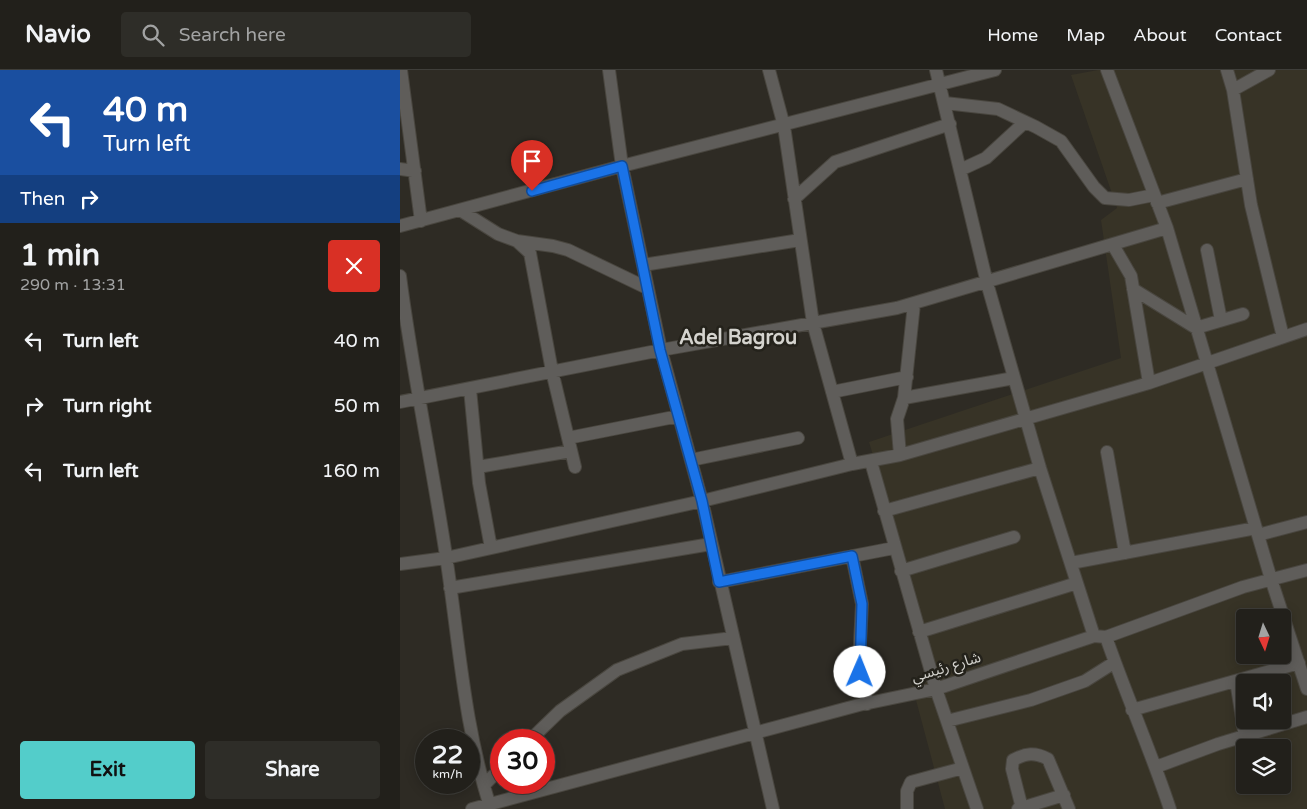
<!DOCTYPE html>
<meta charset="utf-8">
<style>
body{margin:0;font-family:"Varela Round","Noto Sans Arabic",sans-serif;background:#2e2d28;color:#f1f3f6;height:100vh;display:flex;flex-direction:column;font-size:19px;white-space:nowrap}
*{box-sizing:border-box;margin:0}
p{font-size:16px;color:#a2a3a3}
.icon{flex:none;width:28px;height:28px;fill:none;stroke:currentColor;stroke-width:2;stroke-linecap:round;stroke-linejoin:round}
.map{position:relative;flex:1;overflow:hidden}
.details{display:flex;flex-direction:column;background:#22201b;width:400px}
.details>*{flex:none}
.banner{background:#1a4fa0;color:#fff;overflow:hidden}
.needle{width:32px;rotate:176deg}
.fabs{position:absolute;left:836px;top:539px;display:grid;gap:10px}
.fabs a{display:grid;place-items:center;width:55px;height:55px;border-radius:5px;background:#22201b;box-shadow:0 2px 12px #0003,0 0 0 1px #3f3e3a;font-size:25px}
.speed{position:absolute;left:15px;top:659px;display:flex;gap:10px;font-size:25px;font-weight:700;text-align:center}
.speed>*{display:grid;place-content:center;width:65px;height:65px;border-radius:50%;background:#22201b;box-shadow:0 2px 12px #0003,0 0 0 1px #3f3e3a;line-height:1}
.speed small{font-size:12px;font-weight:400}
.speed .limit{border:8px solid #d22;background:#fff;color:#111}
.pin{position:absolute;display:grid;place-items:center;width:42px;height:42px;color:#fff;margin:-51px -21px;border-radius:50% 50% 50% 0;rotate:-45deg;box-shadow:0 0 5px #0007}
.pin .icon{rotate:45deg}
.me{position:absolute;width:55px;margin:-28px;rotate:1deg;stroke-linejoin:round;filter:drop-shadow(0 0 4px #0008)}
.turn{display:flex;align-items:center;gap:18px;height:105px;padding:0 20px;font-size:22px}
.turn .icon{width:65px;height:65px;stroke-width:2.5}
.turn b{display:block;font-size:35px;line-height:42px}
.then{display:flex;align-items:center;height:48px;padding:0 20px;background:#0003;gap:10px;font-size:19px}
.round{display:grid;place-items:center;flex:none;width:52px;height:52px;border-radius:5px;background:#2e2d28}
.headline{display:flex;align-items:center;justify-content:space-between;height:85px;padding:0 20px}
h1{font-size:30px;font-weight:800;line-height:38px}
.primary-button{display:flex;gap:10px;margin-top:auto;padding:10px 20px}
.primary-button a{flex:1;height:58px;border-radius:5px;background:#53cdca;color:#111;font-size:20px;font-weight:800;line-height:58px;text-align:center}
.primary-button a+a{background:#2e2d28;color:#f1f3f6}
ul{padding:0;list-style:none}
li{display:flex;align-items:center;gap:15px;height:65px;padding:0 20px}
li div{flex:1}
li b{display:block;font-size:19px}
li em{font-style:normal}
header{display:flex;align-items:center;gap:30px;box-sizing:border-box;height:70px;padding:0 25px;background:#22201b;border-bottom:1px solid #3f3e3a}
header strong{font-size:24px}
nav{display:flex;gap:28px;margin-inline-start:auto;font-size:18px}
.search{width:350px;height:45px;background:#2e2d28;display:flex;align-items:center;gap:12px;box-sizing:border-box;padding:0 18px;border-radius:5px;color:#a2a3a3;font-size:19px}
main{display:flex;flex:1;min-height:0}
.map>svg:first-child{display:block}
.built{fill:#373326;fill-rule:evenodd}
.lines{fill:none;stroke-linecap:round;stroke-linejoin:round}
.minor-casing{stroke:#49463f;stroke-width:14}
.minor{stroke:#5f5d5a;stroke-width:12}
.route-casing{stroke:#114b97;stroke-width:12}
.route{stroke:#1a73e8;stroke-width:9}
.labels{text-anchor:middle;stroke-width:5;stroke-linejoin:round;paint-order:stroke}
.street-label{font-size:15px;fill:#d4d3ce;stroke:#24221b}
.district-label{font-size:20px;font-weight:bold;fill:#d4d3ce;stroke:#24221b}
</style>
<header>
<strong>Navio</strong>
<div class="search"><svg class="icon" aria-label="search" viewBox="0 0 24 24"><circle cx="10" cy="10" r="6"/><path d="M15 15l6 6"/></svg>Search here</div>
<nav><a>Home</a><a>Map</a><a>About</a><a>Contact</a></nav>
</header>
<main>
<section class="details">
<div class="banner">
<div class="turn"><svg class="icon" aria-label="left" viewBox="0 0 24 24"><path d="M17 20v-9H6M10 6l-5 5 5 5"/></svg><div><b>40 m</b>Turn left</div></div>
<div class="then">Then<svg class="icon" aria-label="right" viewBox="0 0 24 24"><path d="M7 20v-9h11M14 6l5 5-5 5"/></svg></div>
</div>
<div class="headline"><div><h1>1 min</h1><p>290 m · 13:31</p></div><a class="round" style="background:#d93025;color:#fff"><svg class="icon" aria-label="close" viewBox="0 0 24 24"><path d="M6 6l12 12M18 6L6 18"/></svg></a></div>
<ul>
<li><svg class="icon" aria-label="left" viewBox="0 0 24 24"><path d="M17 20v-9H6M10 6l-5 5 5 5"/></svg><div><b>Turn left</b></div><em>40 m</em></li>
<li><svg class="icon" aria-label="right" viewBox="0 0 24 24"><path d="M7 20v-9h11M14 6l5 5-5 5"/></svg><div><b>Turn right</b></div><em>50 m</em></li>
<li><svg class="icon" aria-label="left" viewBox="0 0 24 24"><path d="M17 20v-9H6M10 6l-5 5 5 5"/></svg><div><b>Turn left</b></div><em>160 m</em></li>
</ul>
<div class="primary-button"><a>Exit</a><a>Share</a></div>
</section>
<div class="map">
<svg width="907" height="739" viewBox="0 0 907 739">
<rect width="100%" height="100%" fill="#2e2b24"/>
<path class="built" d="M698,0H907V739H545L512,615L538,603L469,372L721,288L701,150L717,138L671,5ZM845,548H882V585H845ZM845,612H882V650H845ZM845,678H882V715H845Z"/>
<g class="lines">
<defs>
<path id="minor" d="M1,0L21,151
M209,0L222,96L261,280L302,431L373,739
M369,0L384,56L413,253L452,394
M536,0L587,213L640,398L694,566
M707,0L767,158L871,509L907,619
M827,0L833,20L851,135L883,267
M833,20L869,0
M545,33L598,39L636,57L661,71L694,117L705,128L729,130L754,125
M0,99L15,101
M560,100L586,88L625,52
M394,129L435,92L550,54
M757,133L847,109
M60,140L98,164L117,171L130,183L152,301L175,397
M0,156L222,96L595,0
M117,171L153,176L168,180L247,218
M713,175L731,206L749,313
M807,180L821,250
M243,195L400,170
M0,206C12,300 32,393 46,486C59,570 64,658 91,739
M733,219L796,258L843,244
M70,319L79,413L91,478
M432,322L507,307
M504,328L614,308
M0,332L261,280L497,238L767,158
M168,368L279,346
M707,382L725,483
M500,385L497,349L504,328L514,234
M291,390L398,368
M471,392L536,619L577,739
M78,397L171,381
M484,441L640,398
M858,465L907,452
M452,486L462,534L459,593L467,634
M671,493L856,458
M0,494L46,488L302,431L452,394L500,385L749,313L907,259
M501,501L614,467
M319,512L494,478
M50,518L311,474
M519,562L677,513
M706,567C726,625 751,681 770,739
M836,611L845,667
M732,640L899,593
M547,651L631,630L685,611L715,592
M130,670L160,641L217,600L282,574L333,568
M756,697L818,674L907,647
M85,714L101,698
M622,738L612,699L613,690C626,683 635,682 648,689L669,739
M72,739L459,635L536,619L694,566L706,567L843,517L907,500
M507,739V721L511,712L563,698
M618,739L664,725"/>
</defs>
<use href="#minor" class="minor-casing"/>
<use href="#minor" class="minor"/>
</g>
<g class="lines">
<defs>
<path id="route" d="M132,121L222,96L260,280L302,431L319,512L452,486L462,534L460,602"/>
</defs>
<use href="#route" class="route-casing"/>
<use href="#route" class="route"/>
</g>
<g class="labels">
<g class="street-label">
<text transform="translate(546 597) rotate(-17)" y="5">شارع رئيسي</text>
</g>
<g class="district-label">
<text x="338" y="274">Adel Bagrou</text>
</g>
</g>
</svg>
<div class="fabs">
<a><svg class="needle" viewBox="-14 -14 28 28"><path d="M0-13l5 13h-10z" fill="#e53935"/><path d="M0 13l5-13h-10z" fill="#a2a3a3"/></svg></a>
<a><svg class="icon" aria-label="sound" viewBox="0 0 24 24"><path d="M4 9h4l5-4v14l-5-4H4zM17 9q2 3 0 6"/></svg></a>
<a><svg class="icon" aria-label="layers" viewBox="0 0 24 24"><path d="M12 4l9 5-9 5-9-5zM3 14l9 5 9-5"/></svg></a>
</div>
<div class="speed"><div>22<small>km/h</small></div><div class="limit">30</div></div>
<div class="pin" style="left:132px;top:121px;background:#d93025"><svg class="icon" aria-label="arrive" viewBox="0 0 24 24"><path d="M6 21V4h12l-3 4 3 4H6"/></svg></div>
<svg class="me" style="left:460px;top:602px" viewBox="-20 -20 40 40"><circle r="19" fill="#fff"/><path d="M0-13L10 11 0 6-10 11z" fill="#1a73e8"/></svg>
</div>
</main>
